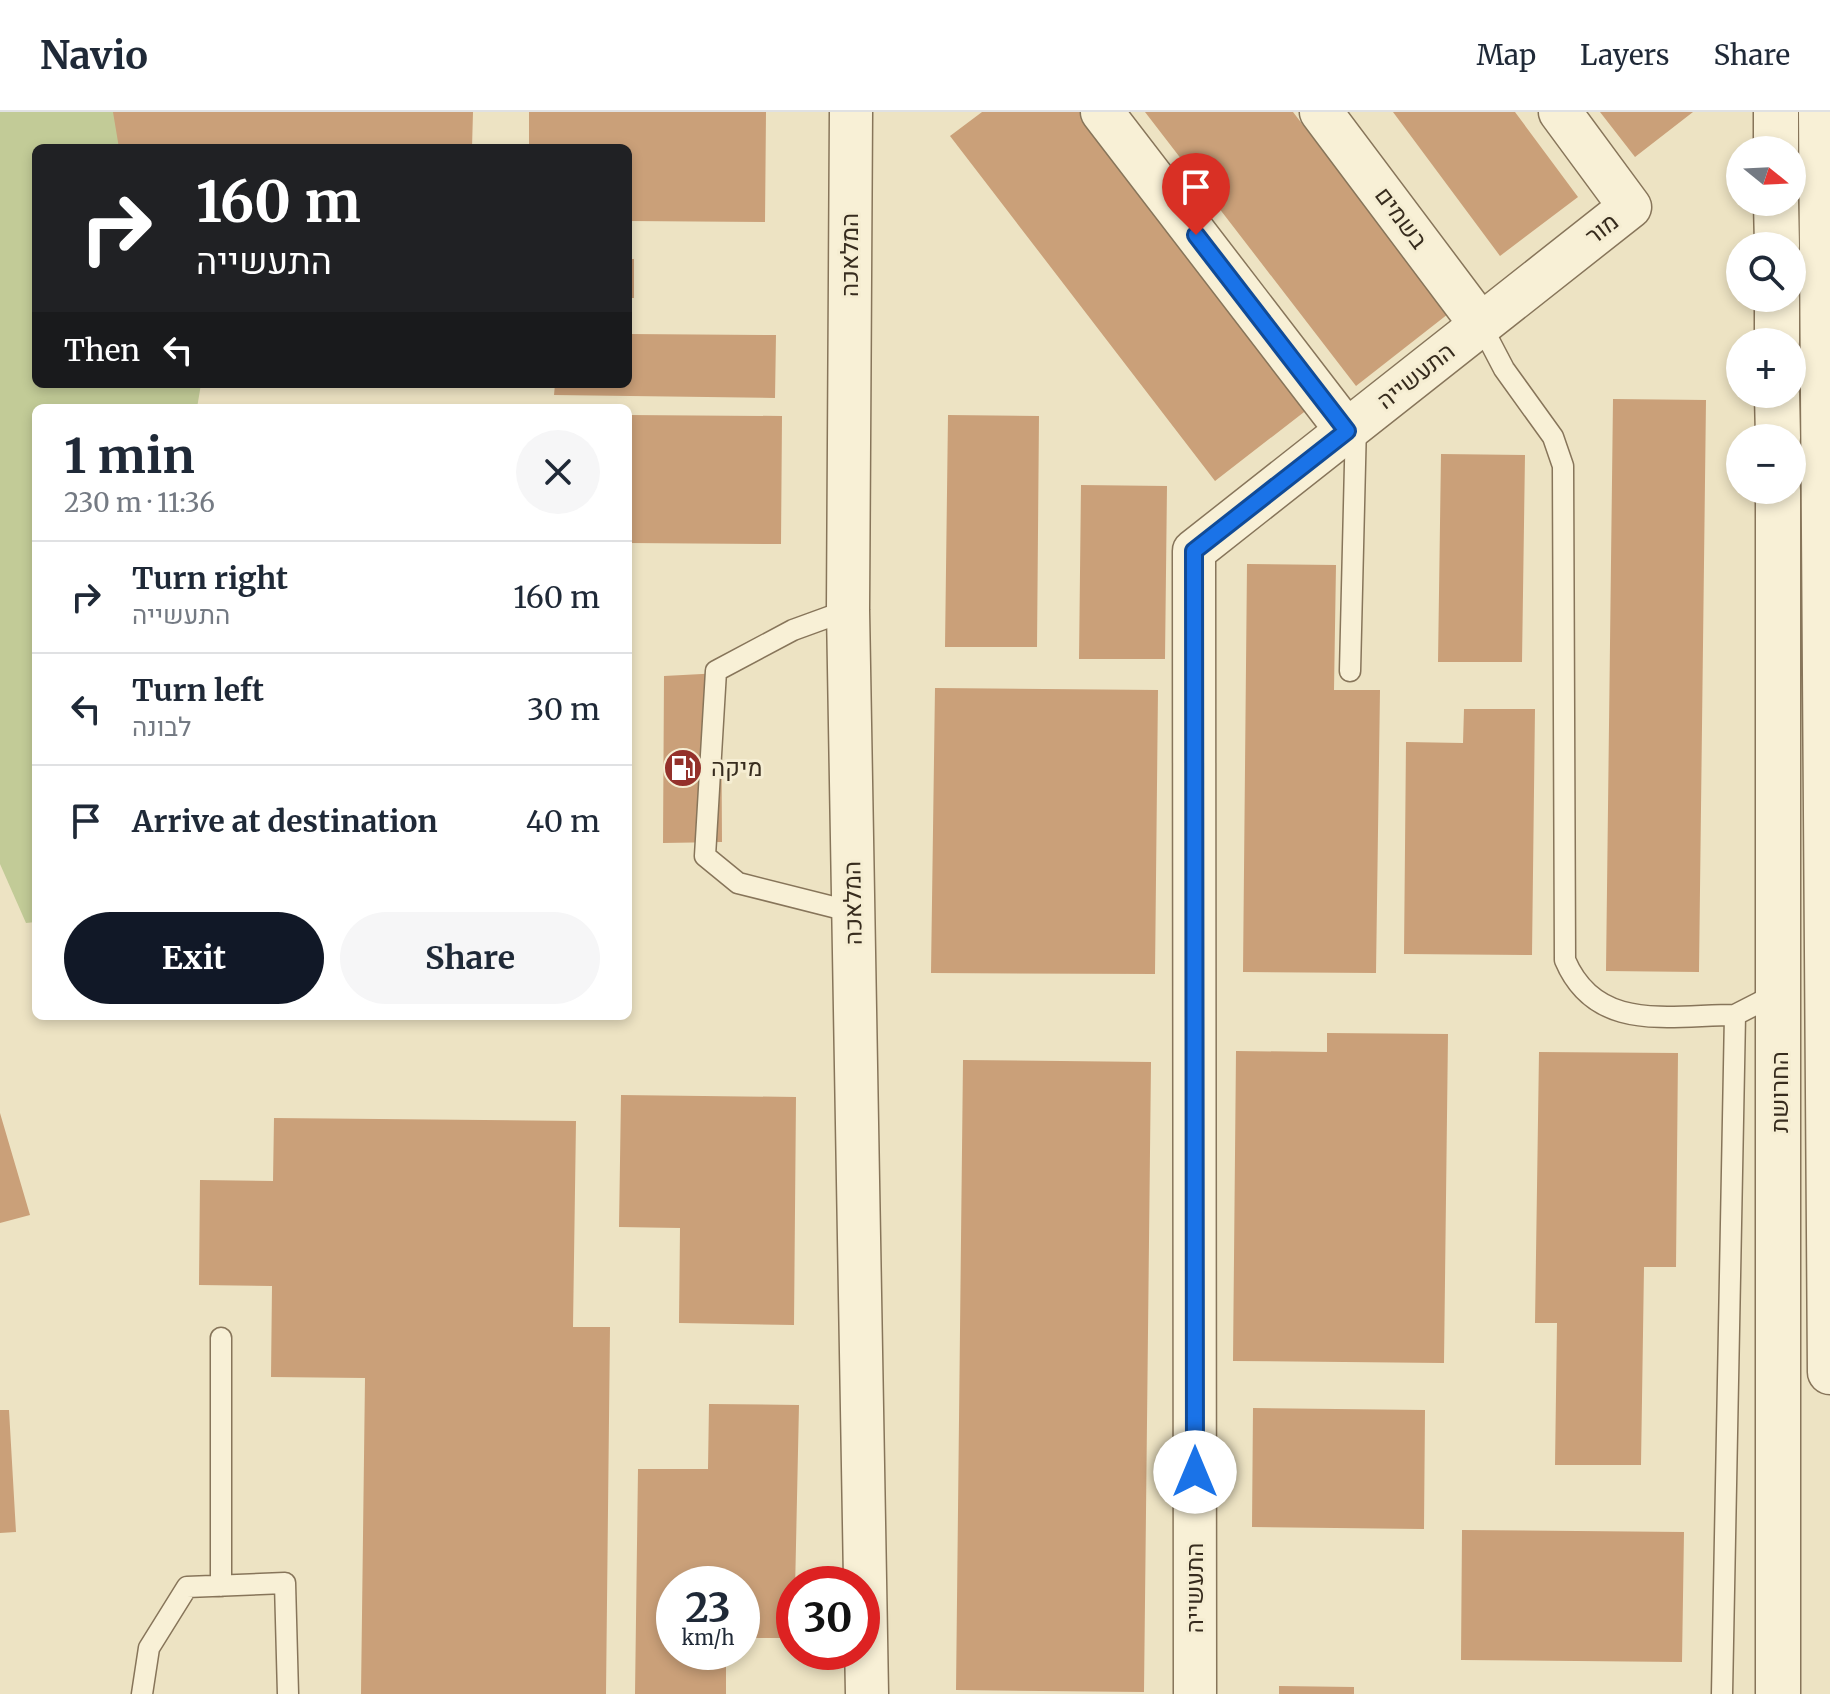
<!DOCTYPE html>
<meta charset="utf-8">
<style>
body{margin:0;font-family:Merriweather,Heebo,serif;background:#f6f6f7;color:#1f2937;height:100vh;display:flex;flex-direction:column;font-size:30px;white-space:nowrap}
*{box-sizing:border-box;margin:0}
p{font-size:26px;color:#747a83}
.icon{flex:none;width:44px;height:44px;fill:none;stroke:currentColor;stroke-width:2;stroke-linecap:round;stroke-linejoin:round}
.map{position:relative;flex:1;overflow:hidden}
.panel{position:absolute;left:32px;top:292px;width:600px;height:616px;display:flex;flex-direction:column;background:#fff;border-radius:12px;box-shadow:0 4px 12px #0003}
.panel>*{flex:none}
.top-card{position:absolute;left:32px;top:32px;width:600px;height:244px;border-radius:12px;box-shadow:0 4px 12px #0003;background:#202124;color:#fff;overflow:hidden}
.needle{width:52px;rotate:108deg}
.controls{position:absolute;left:1726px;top:24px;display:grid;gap:16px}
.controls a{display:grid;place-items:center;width:80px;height:80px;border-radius:50%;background:#fff;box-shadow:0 4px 12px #0003;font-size:40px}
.speed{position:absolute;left:656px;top:1454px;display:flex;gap:16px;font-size:40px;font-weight:700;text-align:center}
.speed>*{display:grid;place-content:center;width:104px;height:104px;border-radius:50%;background:#fff;box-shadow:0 4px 12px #0003;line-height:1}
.speed small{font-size:20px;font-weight:400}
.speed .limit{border:12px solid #d22;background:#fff;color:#111}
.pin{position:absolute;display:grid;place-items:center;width:68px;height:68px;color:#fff;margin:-82px -34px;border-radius:50% 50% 50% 0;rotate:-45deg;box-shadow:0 0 8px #0007}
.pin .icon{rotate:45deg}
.me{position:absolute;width:88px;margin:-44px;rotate:0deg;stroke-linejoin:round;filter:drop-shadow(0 0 6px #0008)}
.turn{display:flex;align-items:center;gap:28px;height:168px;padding:0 32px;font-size:36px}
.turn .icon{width:104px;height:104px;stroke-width:2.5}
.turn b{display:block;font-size:56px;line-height:68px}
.then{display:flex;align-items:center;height:76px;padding:0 32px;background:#0003;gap:16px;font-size:30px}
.round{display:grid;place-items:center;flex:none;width:84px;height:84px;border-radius:42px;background:#f6f6f7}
.summary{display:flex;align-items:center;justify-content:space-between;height:136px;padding:0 32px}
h1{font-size:48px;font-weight:700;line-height:60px}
.primary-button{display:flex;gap:16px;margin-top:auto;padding:16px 32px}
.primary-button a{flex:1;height:92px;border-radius:48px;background:#111827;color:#fff;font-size:32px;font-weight:700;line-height:92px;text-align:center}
.primary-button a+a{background:#f6f6f7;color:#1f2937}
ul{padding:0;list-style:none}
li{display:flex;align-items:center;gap:24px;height:112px;padding:0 32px;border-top:2px solid #e0e1e3}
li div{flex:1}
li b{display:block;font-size:30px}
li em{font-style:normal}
header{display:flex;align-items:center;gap:48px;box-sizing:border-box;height:112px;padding:0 40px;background:#fff;border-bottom:2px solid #e0e1e3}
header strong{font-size:38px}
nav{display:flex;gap:44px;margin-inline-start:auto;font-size:28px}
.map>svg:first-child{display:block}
.green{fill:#c2cb97}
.building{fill:#caa079}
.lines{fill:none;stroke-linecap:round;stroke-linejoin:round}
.service-casing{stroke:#87755a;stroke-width:23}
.minor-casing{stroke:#87755a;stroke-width:45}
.tertiary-casing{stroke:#87755a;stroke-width:47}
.service{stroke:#f8f0d6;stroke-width:20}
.minor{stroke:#f8f0d6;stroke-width:42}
.tertiary{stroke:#f8f0d6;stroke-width:44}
.route-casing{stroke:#114b97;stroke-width:20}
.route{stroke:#1a73e8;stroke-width:14}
.labels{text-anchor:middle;stroke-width:6;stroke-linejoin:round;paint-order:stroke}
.street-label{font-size:24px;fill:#372c1e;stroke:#f5edd2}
.poi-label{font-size:24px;fill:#372c1e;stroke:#f5edd2;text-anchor:start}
</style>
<header>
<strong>Navio</strong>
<nav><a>Map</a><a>Layers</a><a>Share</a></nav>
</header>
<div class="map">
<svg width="1830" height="1582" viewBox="0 0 1830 1582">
<rect width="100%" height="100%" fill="#ede3c3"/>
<path class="green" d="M0,0H182L186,36H36V272H201L197,296H36V810L26,811L0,752Z"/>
<path class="building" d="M113,0H473L472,36H119Z
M529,0H766L765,110L628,109V36H529Z
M982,0H1080L1308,297L1215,369L950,24Z
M1145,0H1293L1448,202L1356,274Z
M1393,0H1515L1578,85L1500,144Z
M1600,0H1693L1635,45Z
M628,147H634V186H628Z
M628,222L776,223L775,286L554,283L555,272H628Z
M1613,287L1706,288L1699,860L1606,859Z
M628,303L782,304L781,432L628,431Z
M948,303L1039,304L1037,535H945Z
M1441,342L1525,343L1522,550H1438Z
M1081,373L1167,374L1165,547H1079Z
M1247,452L1336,453L1334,578H1380L1376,861L1243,860Z
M721,561L722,730L663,731L664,564Z
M935,576L1158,578L1155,862L931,861Z
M1464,597H1535L1532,843L1404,842L1406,630L1463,631Z
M1327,921L1448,922L1444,1251L1233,1249L1236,939L1327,940Z
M1539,940L1678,941L1676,1155H1644L1641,1353H1555L1557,1211H1535Z
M963,948L1151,950L1144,1580L956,1578Z
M621,983L796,985L794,1213L679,1211L680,1116L619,1115Z
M0,1001L30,1103L0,1111Z
M274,1006L576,1009L573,1215H610L606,1582H361L365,1266L271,1265L272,1174L199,1173L200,1068L273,1069Z
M709,1292L799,1293L794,1526H742V1472H674V1540H726V1582H635L638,1357H708Z
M1253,1296L1425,1298L1424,1417L1252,1415Z
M0,1298H9L16,1420L0,1421Z
M1462,1418L1684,1420L1682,1550L1461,1548Z
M1279,1574L1354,1575V1582H1279Z"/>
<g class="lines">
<defs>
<path id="service" d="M1481,213L1504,257L1553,325L1563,354L1565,848C1596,921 1668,903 1735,903
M848,498L793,518L716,559L705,744L738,771L853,800
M1350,559L1356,311
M221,1226V1474
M142,1582L149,1536L187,1475L285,1471L288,1582
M1722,1582L1735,903L1780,880"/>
<path id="minor" d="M851,0L848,498L867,1582
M1102,0L1347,319
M1321,0L1481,213
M1195,1582L1194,439L1630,95L1560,0"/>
<path id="tertiary" d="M1776,0V38
M1821,0L1830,1260
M1776,90L1777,134
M1777,186V230
M1777,282L1778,326
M1778,1582V378"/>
</defs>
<use href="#service" class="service-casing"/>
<use href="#minor" class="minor-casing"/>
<use href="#tertiary" class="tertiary-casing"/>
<use href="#service" class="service"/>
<use href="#minor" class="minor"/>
<use href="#tertiary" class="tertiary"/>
</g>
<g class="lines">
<defs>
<path id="route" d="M1195,1360L1194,439L1347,319L1196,123"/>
</defs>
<use href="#route" class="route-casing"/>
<use href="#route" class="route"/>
</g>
<defs>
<symbol id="fuel-disc" viewBox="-11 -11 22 22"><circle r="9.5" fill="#94312b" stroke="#f5edd2"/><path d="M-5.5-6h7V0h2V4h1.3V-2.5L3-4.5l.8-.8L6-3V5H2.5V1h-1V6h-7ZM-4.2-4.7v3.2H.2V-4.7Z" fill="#fff"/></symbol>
</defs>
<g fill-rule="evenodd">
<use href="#fuel-disc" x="661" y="634" width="44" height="44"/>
</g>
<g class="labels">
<g class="street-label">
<text transform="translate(1401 106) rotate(53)" y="8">בשמים</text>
<text transform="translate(1602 117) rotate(-38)" y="8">מור</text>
<text transform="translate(850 143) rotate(-90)" y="8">המלאכה</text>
<text transform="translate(1416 264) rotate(-38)" y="8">התעשייה</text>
<text transform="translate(853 791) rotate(-91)" y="8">המלאכה</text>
<text transform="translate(1780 980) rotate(-90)" y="8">החרושת</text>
<text transform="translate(1195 1476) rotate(-90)" y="8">התעשייה</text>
</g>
<g class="poi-label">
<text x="711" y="664">מיקה</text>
</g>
</g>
</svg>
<div class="controls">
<a><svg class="needle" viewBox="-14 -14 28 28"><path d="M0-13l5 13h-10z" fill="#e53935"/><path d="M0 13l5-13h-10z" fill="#747a83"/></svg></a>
<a><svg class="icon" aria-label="search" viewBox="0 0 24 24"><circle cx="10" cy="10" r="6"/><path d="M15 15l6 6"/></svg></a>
<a>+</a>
<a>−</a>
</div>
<div class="speed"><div>23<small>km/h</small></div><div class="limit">30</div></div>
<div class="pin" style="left:1196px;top:123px;background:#d93025"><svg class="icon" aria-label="arrive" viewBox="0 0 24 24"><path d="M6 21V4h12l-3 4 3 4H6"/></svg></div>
<svg class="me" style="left:1195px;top:1360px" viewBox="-20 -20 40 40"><circle r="19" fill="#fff"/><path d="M0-13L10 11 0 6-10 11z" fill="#1a73e8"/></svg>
<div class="top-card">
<div class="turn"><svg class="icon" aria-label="right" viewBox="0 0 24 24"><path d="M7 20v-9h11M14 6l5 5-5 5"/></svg><div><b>160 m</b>התעשייה</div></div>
<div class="then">Then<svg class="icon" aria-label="left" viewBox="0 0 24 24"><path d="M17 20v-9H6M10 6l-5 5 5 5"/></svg></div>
</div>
<section class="panel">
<div class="summary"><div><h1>1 min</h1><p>230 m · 11:36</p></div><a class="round"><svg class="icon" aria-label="close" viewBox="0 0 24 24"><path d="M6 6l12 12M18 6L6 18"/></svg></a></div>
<ul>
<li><svg class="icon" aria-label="right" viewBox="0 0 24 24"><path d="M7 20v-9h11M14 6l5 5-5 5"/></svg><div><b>Turn right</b><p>התעשייה</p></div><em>160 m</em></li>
<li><svg class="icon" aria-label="left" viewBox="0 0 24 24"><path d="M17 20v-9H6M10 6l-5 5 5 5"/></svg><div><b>Turn left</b><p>לבונה</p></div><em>30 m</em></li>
<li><svg class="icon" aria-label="arrive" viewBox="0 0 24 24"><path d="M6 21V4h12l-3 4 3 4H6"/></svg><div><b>Arrive at destination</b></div><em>40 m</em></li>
</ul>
<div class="primary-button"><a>Exit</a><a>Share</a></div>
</section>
</div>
